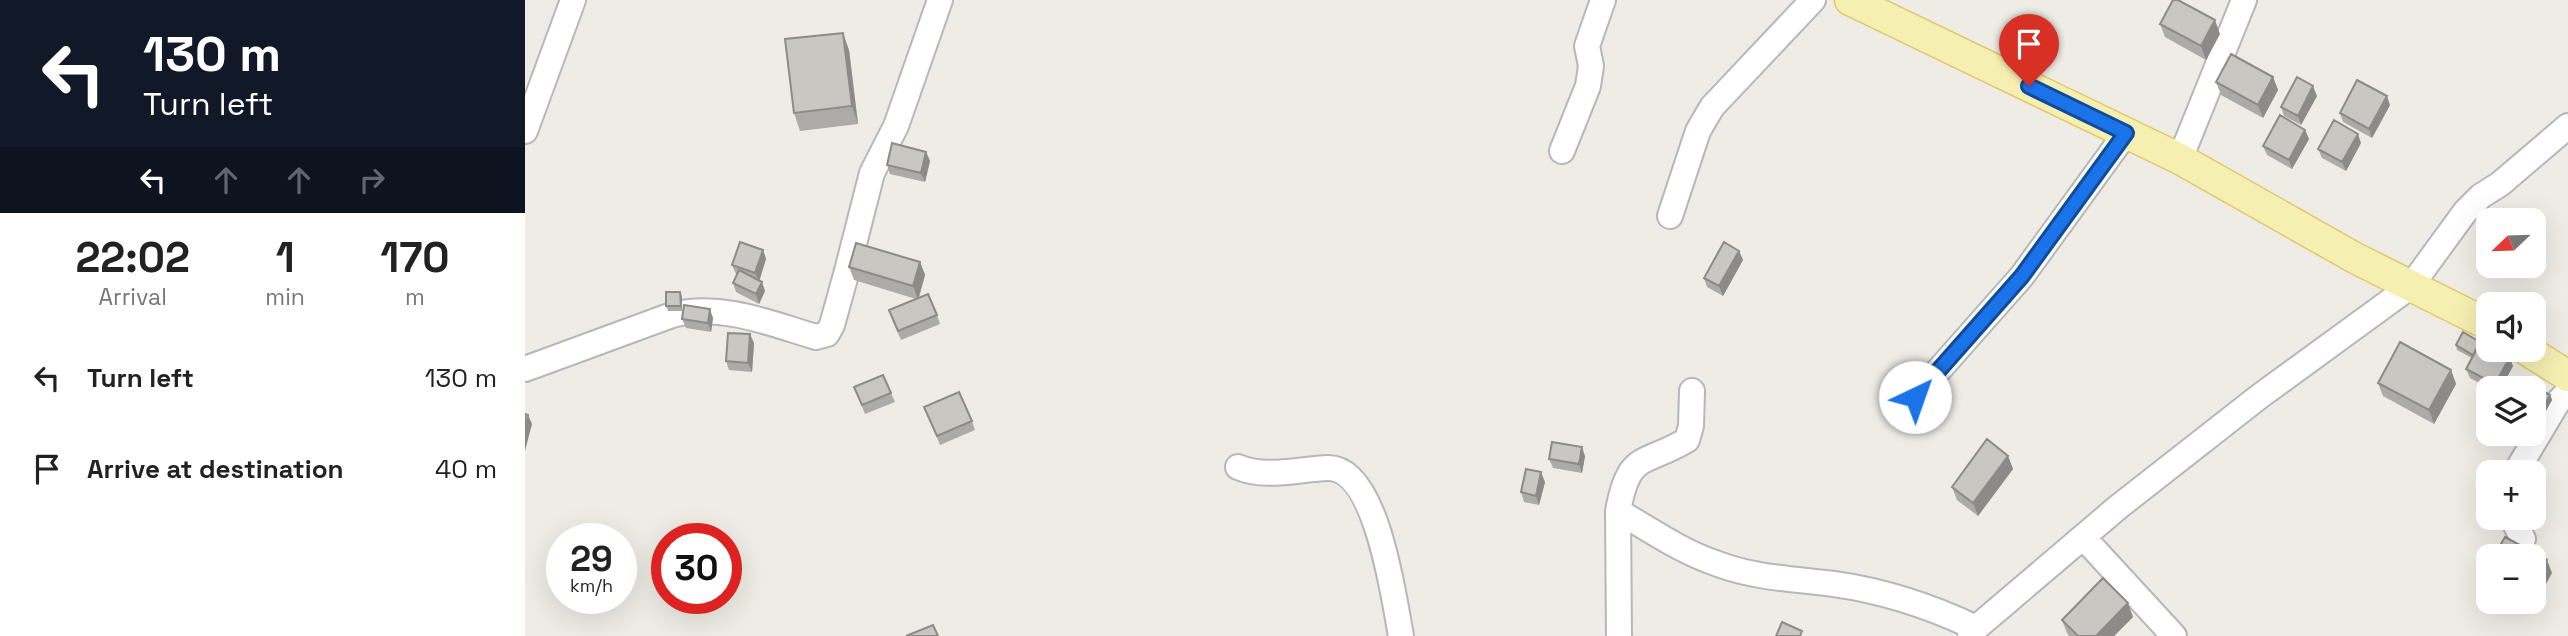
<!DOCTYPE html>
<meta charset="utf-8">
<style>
body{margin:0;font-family:"Space Grotesk",sans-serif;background:#f6f6f6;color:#222;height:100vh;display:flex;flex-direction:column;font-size:26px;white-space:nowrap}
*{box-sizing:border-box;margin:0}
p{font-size:23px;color:#767676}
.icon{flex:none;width:38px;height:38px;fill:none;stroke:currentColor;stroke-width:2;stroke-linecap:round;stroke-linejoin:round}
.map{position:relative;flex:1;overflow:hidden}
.sheet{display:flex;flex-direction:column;background:#fff;width:525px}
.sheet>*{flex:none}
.guide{background:#111827;color:#fff;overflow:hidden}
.needle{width:46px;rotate:247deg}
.controls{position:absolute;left:1951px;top:208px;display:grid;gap:14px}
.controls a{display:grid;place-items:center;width:70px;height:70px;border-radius:14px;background:#fff;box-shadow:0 7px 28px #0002;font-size:35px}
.speed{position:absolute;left:21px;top:523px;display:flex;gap:14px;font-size:35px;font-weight:700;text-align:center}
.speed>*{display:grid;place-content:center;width:91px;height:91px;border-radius:50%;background:#fff;box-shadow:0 7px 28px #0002;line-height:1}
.speed small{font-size:18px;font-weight:400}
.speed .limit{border:10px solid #d22;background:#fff;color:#111}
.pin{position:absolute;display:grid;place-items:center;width:60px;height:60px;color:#fff;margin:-72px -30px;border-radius:50% 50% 50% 0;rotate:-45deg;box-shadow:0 0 7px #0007}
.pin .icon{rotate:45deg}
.me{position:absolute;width:77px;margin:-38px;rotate:42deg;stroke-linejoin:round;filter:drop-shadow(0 0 5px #0008)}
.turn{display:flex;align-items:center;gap:24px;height:147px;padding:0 28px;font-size:32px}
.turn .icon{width:91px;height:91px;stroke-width:2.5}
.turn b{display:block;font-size:49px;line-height:60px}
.lanes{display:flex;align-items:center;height:66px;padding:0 28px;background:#0003;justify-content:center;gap:35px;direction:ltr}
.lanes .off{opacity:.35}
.eta{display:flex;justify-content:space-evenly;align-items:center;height:119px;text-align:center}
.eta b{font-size:42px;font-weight:700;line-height:49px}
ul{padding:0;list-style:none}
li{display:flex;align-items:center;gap:21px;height:91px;padding:0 28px}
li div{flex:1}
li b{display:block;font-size:26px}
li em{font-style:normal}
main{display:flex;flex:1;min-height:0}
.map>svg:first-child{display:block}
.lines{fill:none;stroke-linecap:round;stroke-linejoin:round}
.minor-casing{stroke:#b5b7ba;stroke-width:28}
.major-casing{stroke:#e1c86b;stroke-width:33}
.minor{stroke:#fff;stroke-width:24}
.major{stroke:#f6efb2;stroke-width:30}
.wall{fill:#adaba7}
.shaded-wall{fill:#8d8b88}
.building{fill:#c9c7c2;stroke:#8d8b88;stroke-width:2}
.route-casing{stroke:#114b97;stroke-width:18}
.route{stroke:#1a73e8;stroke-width:12}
</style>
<main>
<section class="sheet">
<div class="guide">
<div class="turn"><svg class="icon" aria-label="left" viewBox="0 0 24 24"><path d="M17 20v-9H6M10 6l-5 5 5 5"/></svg><div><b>130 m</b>Turn left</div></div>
<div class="lanes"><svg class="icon" aria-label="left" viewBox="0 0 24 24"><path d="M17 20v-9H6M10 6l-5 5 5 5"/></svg><svg class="icon off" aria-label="ahead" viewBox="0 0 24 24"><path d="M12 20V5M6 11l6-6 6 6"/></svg><svg class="icon off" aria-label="ahead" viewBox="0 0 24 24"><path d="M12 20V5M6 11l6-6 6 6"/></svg><svg class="icon off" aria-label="right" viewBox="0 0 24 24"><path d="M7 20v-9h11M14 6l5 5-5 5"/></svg></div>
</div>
<div class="eta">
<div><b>22:02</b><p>Arrival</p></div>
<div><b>1</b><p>min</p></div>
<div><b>170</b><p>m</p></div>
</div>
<ul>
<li><svg class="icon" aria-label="left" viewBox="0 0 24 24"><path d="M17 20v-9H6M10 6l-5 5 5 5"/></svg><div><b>Turn left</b></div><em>130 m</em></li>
<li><svg class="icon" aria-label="arrive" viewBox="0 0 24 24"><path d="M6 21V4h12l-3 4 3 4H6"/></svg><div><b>Arrive at destination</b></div><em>40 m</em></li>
</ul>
</section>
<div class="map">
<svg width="2043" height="636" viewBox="0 0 2043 636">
<rect width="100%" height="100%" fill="#eeece5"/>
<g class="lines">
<defs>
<path id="minor" d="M0,131L48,0
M1037,151L1063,86L1066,66L1062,46L1078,0
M1655,159L1719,0
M1145,216L1173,131L1187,107L1288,0
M0,369L147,315C197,303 244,323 291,337L302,334L307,325L322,271L347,173L371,126L415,0
M1390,397L1497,276L1601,133
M713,467C740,479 774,469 803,468C852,467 869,599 876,636
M1991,472L2032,403L2043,392
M1093,511C1125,530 1157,552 1193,564C1230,578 1270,579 1309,584C1359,591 1405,606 1451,628
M1987,518L1998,539
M1558,537L1649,636
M1094,636L1093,511C1104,451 1118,466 1162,440L1166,426L1167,391
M1445,636L1451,628L1592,508L1735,396L1886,286L1940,212L1956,196L1975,184L2043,126"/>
<path id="major" d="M1325,0L1655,159L1830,258L1964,325
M2002,350L2043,376"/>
</defs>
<use href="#minor" class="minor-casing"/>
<use href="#major" class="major-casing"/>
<use href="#minor" class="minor"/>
<use href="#major" class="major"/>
</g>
<path class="wall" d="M1635,24L1695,34L1681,60L1640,37Z
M324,50L333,124L275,131L269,113Z
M1748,77L1753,90L1738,118L1696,95L1691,82Z
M1792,96L1776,125L1759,116L1756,107Z
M1865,105L1847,138L1818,122L1815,113Z
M1780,130L1784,139L1767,169L1742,155L1738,146Z
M1836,143L1821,171L1797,158L1793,149Z
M401,152L405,161L400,182L365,174L362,165Z
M238,250L241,259L234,280L240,291L234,304L211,292L208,283L212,275L211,274L207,265Z
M1214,251L1218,260L1198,296L1182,287L1179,278Z
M395,262L400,275L394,298L412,315L415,324L376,340L367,319L391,299L329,280L324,267Z
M155,292L157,297V311H143L141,306Z
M188,318L186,332L161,328L157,319Z
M229,343L227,372L204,370L201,361Z
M1931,345L1988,366L1976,388H1964L1945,378L1941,369L1947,358L1932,350Z
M1926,370L1931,384L1909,424L1858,396L1853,383Z
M358,375L370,402L340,414L329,387Z
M2009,393L2025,395L2027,400L2017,418L2009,413Z
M403,416L447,421L450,430L415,445Z
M1060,456L1057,473L1028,468L1024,459Z
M1483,456L1488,469L1453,516L1432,500L1427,487Z
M1020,482L1014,505L999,502L996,492Z
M1608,617L1589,636H1544L1542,633L1537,620Z"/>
<path class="shaded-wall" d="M1690,20L1695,34L1681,60L1676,46Z
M318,33L324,50L333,124L327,106Z
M1748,77L1753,90L1738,118L1733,105Z
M1788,86L1792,96L1776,125L1773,116Z
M1862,96L1865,105L1847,138L1844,129Z
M1780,130L1784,139L1767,169L1764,160Z
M1833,134L1836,143L1821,171L1817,162Z
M401,152L405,161L400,182L396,173Z
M238,250L241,259L234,282L230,273Z
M1214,251L1218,260L1198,296L1194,286Z
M395,262L400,275L393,299L388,286Z
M237,282L240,291L234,304L231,294Z
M155,292L157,297V311L156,306Z
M185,309L188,318L186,332L183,323Z
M225,334L229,343L227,372L223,363Z
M1985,357L1988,366L1976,388H1972L1970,384Z
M1926,370L1931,384L1909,424L1904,410Z
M2025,395L2027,400L2017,418L2015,413Z
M3,415L7,424L0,451V428Z
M1057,447L1060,456L1057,473L1054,464Z
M1483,456L1488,469L1453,516L1448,503Z
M1016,472L1020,482L1014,505L1011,496Z
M2022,560L2027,573L2009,606L2008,602H2009V584Z
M1603,603L1608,617L1589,636H1571Z"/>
<path class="building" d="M1648,0H1653L1690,20L1676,46L1635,24Z
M318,33L327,106L269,113L260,39Z
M1706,54L1748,77L1733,105L1691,82Z
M1772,77L1788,86L1773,116L1756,107Z
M1832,80L1862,96L1844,129L1815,113Z
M1755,115L1780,130L1764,160L1738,146Z
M1809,120L1833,134L1817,162L1793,149Z
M367,143L401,152L396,173L362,165Z
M215,242L238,250L230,273L207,265Z
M1199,242L1214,251L1194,286L1179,278Z
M331,243L395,262L388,286L324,267Z
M214,270L237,282L231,294L208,283Z
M141,292H155L156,306H141Z
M403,294L412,315L373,331L364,310Z
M159,305L185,309L183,323L157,319Z
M1938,332L1955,342L1948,355L1931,345Z
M203,333L225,334L223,363L201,361Z
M1956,341L1964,346V350H1972L1985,357L1970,384L1941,369Z
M1875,342L1926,370L1904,410L1853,383Z
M358,375L366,393L337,405L329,387Z
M2012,388L2025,395L2015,413L2009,409V393Z
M434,392L447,421L412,436L399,407Z
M0,414L3,415L0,428Z
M1462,439L1483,456L1448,503L1427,487Z
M1027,442L1057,447L1054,464L1024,459Z
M1001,469L1016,472L1011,496L996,492Z
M1980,537L2022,560L2009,584V556H1969Z
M1578,578L1603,603L1571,636H1553L1537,620Z
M1257,622L1277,631L1275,636H1251Z
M408,625L413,636H381Z"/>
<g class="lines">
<defs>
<path id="route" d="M1390,397L1497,276L1601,133L1504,86"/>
</defs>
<use href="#route" class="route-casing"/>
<use href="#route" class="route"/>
</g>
</svg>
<div class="controls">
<a><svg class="needle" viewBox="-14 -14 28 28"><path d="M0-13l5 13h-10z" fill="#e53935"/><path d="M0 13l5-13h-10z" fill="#767676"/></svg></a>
<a><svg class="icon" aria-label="sound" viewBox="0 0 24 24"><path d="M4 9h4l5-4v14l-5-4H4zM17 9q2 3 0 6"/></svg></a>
<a><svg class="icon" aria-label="layers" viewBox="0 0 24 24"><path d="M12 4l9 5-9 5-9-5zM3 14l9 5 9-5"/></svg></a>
<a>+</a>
<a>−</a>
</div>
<div class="speed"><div>29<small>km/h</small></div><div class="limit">30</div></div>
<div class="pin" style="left:1504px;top:86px;background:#d93025"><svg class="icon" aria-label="arrive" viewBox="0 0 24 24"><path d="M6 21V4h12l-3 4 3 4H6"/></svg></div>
<svg class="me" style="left:1390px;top:397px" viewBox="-20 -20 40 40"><circle r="19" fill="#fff"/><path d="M0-13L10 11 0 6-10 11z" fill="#1a73e8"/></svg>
</div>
</main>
